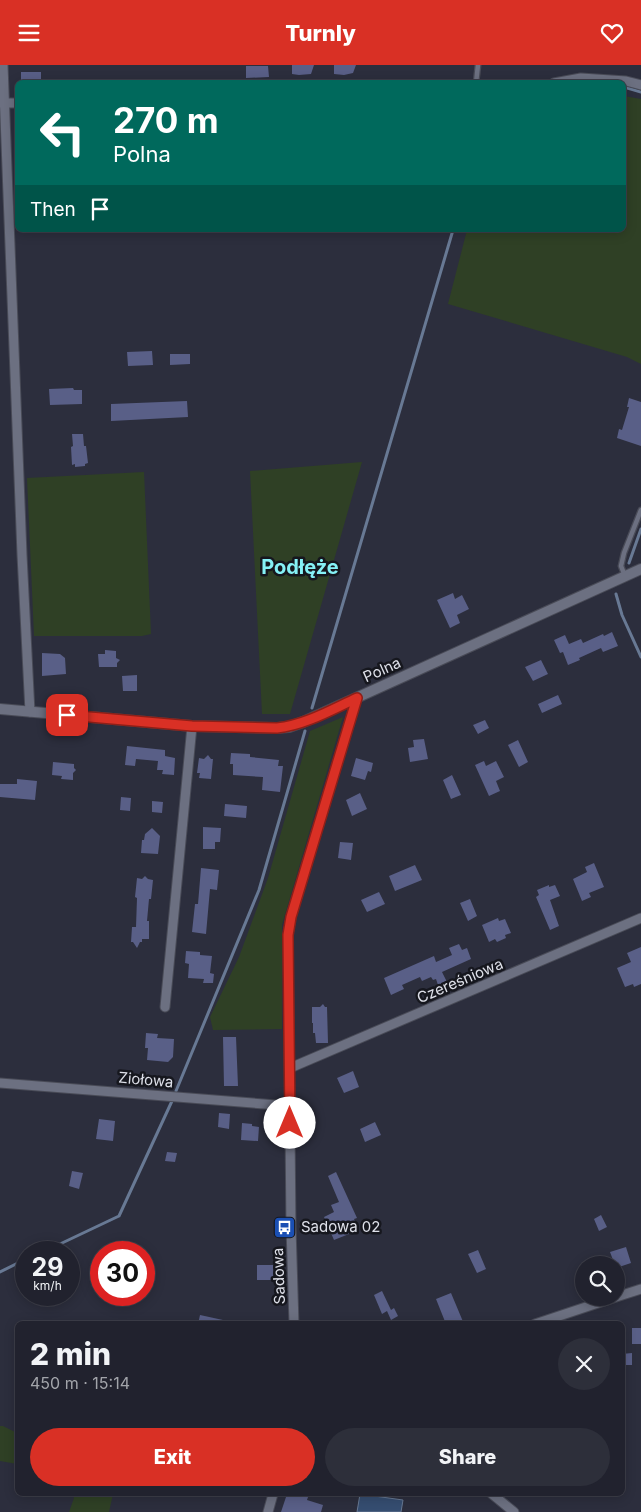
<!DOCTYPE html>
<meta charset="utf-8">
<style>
body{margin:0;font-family:Inter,sans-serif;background:#2d2f3a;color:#f1f3f6;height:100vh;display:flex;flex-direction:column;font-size:19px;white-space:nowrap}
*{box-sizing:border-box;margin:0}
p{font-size:16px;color:#a2a4aa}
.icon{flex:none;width:28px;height:28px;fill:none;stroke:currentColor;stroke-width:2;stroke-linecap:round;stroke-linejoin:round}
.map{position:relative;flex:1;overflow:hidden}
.sheet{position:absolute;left:15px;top:1256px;width:610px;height:175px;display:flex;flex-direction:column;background:#21222e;border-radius:8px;box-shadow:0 2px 12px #0003,0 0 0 1px #3e3f4a}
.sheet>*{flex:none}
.guide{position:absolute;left:15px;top:15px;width:611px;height:152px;border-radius:8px;box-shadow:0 2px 12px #0003,0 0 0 1px #3e3f4a;background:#00695c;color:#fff;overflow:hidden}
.tools{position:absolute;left:575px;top:1191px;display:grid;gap:10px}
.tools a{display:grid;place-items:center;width:50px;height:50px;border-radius:50%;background:#21222e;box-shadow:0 2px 12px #0003,0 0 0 1px #3e3f4a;font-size:25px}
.speed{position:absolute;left:15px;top:1176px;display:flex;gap:10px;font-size:25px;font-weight:700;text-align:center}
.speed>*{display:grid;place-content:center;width:65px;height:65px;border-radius:50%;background:#21222e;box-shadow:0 2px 12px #0003,0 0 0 1px #3e3f4a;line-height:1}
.speed small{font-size:12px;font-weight:400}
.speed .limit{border:8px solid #d22;background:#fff;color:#111}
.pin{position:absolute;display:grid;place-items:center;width:42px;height:42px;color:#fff;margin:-21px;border-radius:10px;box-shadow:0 2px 8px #0006}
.me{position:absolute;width:55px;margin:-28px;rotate:0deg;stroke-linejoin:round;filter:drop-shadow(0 0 4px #0008)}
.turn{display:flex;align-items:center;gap:18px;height:105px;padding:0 15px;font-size:22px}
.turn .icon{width:65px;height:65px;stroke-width:2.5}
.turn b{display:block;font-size:35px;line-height:42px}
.then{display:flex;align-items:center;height:48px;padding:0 15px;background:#0003;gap:10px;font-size:19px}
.round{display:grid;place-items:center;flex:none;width:52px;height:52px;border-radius:26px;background:#2d2f3a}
.overview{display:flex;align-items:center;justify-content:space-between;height:85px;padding:0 15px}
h1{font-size:30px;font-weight:800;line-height:38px}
.action{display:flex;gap:10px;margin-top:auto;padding:10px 15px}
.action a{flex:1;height:58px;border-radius:30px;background:#d93025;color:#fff;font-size:20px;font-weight:800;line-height:58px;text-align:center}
.action a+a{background:#2d2f3a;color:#f1f3f6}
header{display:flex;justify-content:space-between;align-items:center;height:65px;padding:0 15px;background:#d93025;color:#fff;font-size:22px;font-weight:800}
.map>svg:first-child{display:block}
.green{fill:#2f4025}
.water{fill:#354d70;stroke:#687994}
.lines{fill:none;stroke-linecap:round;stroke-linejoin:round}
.stream{stroke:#687994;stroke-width:3}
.building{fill:#595f87}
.service-casing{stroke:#494b57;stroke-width:7}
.minor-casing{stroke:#494b57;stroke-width:11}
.tertiary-casing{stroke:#494b57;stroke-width:12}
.service{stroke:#6c7081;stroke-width:4.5}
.minor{stroke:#6c7081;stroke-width:9}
.tertiary{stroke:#6c7081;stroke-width:10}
.route-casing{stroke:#8d1f18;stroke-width:12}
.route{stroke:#d93025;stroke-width:9}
.labels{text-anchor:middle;stroke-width:5;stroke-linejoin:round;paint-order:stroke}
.street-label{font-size:15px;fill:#dee0e9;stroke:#16171e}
.poi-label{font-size:15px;fill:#dee0e9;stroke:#16171e;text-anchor:start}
.district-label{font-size:20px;font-weight:bold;fill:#85f1f6;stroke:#16171e}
</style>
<header><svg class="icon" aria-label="menu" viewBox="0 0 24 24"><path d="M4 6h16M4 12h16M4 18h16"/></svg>Turnly<svg class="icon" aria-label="heart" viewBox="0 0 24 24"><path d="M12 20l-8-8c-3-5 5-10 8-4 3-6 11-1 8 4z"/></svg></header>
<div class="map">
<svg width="641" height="1447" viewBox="0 0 641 1447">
<rect width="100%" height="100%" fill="#2c2e3d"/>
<path class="green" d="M624,31L641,34V299L627,292L448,239L467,165H624Z
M362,397L290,649H262L250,406Z
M144,407L151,569L142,571H34L27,413Z
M343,652L282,860V964L213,965L210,952L239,892L268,813L310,666Z
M0,1361H3L17,1368V1399L0,1396Z
M72,1429H113L109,1447H69L74,1433Z"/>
<path class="water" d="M360,1429L403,1435L401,1447H357Z"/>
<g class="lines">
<path class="stream" d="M624,22L641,27
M629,498L641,464
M616,529L622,550L641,592
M312,643L453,165
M176,1026L259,825L305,666
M41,1188L119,1151L172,1036
M0,1207L26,1194"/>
</g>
<path class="building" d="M292,0H314L311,9L299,10L292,9Z
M334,0H356L353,8L344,10L334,9Z
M246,1H268L269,12L246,13Z
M21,7H41V18H21Z
M152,286L153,300L128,301L127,287Z
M170,289H190V299L170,300Z
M73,323L74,325H82V339L50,340L49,324Z
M629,333L641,337V381L617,373L619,364L622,365L629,342H627Z
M187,336L188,352L111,356V339Z
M72,369H83L84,381H86L88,398L85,399V401L75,402V399L72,400L71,382L73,381Z
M453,528L455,534L462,530L469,544L457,550L460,558L450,563L437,535Z
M612,567L618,581L603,587L601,583L579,593L580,595L568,600L563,587L560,588L554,575L565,570L569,579L581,574L583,578L603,569L604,571Z
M105,585L116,586V593L120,595L117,598V602H99L98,589H105Z
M42,588L60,589L65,593L66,609L42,611Z
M541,595L548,609L533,616L525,602Z
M137,610V626H123L122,611Z
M558,630L562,639L542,648L538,639Z
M485,655L489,663L478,669L473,660Z
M424,674L428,694L410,697L408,683L414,682L413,675Z
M518,675L528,697L519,702L508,680Z
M127,681L165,685V691L175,693L174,710L162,709L163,705H157L158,696L136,694L135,701L125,700Z
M231,688L250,689V692L279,695L278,701H283L280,727L262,725L263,712L233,710V699H230Z
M208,690L211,694H213L211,714L199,713L200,708H197L199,693L204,694Z
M356,693L373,698L371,707L368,706L365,715L351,711Z
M484,696L486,701L496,696L504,712L496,716L500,726L489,731L475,700Z
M53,697L74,699V703L76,705L73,708V715L61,714L62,711L52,710Z
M452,710L461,730L451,734L443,715Z
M17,714L37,716L35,735L0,732V719H17Z
M360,728L367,744L352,751L346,735Z
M121,732L131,733L130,746L120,745Z
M152,736L163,737L162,748L152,747Z
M225,739L247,741L246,753L224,751Z
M203,762L221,763L220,777H215V784H203Z
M152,763L160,771L158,789L141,788L142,775H144L145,769Z
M340,777L353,778L351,795L338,793Z
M594,798L604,822L589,828L591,832L582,836L573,814L587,807L585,802Z
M415,800L422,815L395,826L389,811Z
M201,803L219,805L217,825L210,824L206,869L192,867L195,839H198Z
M145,811L148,814L153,815L151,834H149L147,856H149V874H142V877H140L137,883L133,877H131L132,862H136L137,833L135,832L137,813L142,814Z
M549,820V822L555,820L560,831L550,835L559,861L550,865L536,832L539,830L537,825Z
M379,827L385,839L367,847L361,835Z
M470,834L477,851L468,856L460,838Z
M498,853L499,856L505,854L511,868L505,870L506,873L497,877L495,874L489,877L482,860Z
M459,879L462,885L467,883L471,894L442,907L447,917L438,920L436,914L433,915L431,912L422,916L420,912L402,920L404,924L391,930L384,913L434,891L436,897L452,890L449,883Z
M641,882V919L634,922L633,919L625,922L617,903L631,897L627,888Z
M186,886L200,887V890L212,891L210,908L214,909L213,918H203L204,914L188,913L189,899L185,898Z
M323,939L325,942H327L328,978H316L315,968H313V958H312V942H320Z
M146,968L158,969L157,973L174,974L173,992L168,997L147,995L148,983H145Z
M223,972H236L238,1021H224Z
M353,1006L359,1022L344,1028L337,1013Z
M219,1048L230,1049L229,1064L218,1062Z
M99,1054L115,1056L113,1076L96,1074Z
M375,1057L381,1070L365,1077L360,1064Z
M242,1058L252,1059V1061L259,1062L258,1076L241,1075Z
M167,1087L177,1088L175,1097L165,1096Z
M72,1106L83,1108L79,1124L69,1121Z
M336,1107L357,1153L354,1154L359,1165L334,1175L324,1152L334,1147L331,1140L339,1137L328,1111Z
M601,1150L607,1162L599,1166L594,1154Z
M626,1182L631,1198L616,1203L610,1187Z
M478,1185L486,1204L477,1208L468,1189Z
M257,1200H273V1215H257Z
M382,1226L391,1245L394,1243L398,1251L391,1255L387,1246L382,1249L374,1230Z
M451,1228L464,1259H446L436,1234Z
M200,1250L223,1255V1259H198Z
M632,1263H641V1279H632Z
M632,1288V1300H622V1289Z
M287,1429H309L307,1435L323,1440L321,1447H281Z"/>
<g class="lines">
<defs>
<path id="service" d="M476,18L478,0
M625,511L621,501L624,488L641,445"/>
<path id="minor" d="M3,0L22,490L30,647
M554,18L581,13L626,16L641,20
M0,38H18
M165,942L192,661
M290,1003L641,853
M0,1018L290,1041
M616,1232L641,1224
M294,1259L291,1162L288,870L291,852L357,633
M535,1259L616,1232
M492,1429L514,1447
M268,1447L273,1429"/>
<path id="tertiary" d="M0,644L192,661L277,663L289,662L303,657L641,504"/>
</defs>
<use href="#service" class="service-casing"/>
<use href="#minor" class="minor-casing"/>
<use href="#tertiary" class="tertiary-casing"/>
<use href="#service" class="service"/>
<use href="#minor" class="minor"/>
<use href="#tertiary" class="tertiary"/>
</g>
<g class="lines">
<defs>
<path id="route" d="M67,650L192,661L277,663C305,660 331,645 357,633L291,852L288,870L290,1058"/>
</defs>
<use href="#route" class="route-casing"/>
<use href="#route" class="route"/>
</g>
<defs>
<symbol id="bus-square" viewBox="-11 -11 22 22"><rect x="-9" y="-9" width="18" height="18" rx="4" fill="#1a4fb4" stroke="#16171e"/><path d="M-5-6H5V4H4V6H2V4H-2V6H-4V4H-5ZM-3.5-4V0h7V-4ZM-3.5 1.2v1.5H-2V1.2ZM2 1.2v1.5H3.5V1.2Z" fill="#fff"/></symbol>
</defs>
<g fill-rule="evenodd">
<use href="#bus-square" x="272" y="1150" width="25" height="25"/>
</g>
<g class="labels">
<g class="street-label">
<text transform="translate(382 605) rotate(-24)" y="5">Polna</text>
<text transform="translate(460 916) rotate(-23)" y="5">Czereśniowa</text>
<text transform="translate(146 1015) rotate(5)" y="5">Ziołowa</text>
<text transform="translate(279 1211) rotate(-92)" y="5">Sadowa</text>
</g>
<g class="poi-label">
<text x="301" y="1167">Sadowa 02</text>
</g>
<g class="district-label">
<text x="300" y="509">Podłęże</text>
</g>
</g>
</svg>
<div class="tools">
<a><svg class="icon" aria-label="search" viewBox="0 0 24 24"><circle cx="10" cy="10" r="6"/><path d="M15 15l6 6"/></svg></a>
</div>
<div class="speed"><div>29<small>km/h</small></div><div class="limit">30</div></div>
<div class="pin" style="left:67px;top:650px;background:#d93025"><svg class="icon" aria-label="arrive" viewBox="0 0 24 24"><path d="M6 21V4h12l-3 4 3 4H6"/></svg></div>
<svg class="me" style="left:290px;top:1058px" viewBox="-20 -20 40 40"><circle r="19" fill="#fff"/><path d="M0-13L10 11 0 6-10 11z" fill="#d93025"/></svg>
<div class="guide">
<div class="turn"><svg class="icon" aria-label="left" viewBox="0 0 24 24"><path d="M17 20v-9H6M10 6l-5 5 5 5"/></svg><div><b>270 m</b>Polna</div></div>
<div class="then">Then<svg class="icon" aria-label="arrive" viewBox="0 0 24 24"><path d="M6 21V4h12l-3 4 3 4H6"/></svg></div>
</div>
<section class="sheet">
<div class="overview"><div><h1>2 min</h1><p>450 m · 15:14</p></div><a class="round"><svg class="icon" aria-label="close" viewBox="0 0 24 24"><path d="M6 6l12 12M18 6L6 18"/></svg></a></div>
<div class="action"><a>Exit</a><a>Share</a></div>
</section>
</div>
